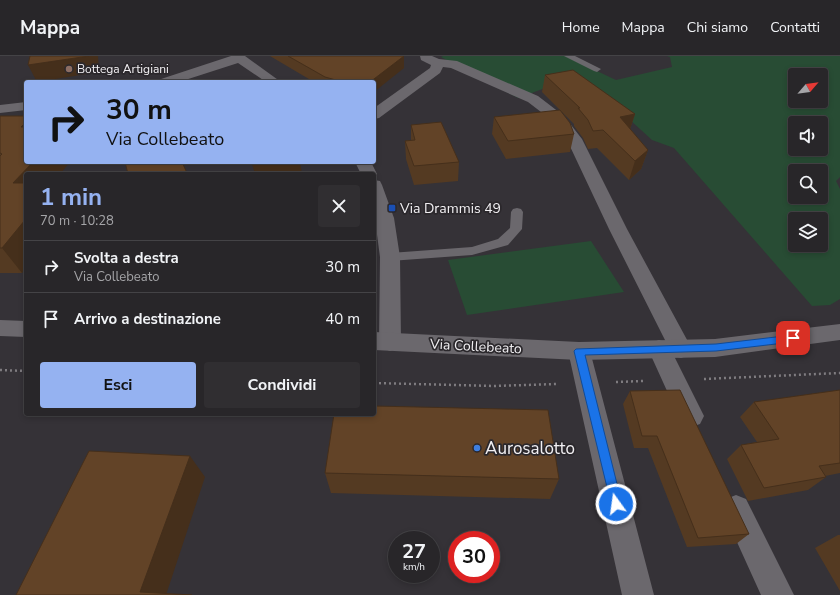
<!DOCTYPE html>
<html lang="it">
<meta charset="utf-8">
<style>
body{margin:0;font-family:"Nunito Sans",sans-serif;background:#302e31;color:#f1f3f6;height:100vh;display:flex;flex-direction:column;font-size:15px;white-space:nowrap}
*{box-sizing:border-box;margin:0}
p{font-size:13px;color:#a5a5a8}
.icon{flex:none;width:22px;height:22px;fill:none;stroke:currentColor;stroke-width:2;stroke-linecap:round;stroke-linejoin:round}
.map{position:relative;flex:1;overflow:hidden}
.side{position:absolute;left:24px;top:116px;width:352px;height:244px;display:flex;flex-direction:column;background:#282629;border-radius:4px;box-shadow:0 2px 6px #0003,0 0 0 1px #444346}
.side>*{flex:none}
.hud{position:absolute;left:24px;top:24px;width:352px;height:84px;border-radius:4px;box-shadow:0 2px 6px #0003,0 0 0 1px #444346;background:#95b2f1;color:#111;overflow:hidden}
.needle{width:26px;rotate:62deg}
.tools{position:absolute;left:788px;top:12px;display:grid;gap:8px}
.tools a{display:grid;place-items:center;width:40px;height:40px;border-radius:4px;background:#282629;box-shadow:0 2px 6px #0003,0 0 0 1px #444346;font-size:20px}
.speed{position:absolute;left:388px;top:475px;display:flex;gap:8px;font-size:20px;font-weight:700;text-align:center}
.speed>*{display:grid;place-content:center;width:52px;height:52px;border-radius:50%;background:#282629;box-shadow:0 2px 6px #0003,0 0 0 1px #444346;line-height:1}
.speed small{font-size:10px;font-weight:400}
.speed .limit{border:6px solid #d22;background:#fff;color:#111}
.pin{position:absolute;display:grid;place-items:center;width:34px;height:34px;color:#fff;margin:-17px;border-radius:8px;box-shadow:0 2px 6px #0006}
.me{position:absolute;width:44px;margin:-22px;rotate:346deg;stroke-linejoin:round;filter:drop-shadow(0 0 3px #0008)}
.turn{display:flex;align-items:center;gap:14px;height:84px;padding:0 16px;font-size:18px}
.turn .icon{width:52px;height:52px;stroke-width:2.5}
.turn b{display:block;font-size:28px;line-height:34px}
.round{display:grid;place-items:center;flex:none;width:42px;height:42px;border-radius:4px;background:#302e31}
.summary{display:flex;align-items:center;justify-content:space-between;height:68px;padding:0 16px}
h1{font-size:24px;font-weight:700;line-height:30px;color:#95b2f1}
.button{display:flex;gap:8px;margin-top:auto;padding:8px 16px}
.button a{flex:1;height:46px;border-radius:4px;background:#95b2f1;color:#111;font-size:16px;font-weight:700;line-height:46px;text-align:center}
.button a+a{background:#302e31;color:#f1f3f6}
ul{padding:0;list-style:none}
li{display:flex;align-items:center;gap:12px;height:52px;padding:0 16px;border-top:1px solid #444346}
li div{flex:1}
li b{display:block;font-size:15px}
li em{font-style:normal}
header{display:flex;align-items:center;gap:24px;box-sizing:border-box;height:56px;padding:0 20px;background:#282629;border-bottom:1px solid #444346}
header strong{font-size:19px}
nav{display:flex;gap:22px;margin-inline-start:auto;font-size:14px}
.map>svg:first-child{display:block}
.green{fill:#284c34;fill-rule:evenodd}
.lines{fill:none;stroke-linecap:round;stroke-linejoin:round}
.path{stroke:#7f7c80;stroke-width:2.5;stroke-dasharray:2 3;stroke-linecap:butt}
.lane{fill:#6b686d;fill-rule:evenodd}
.street{fill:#6b686d;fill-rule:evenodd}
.secondary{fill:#6b686d;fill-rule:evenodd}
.wall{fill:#543a22}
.shaded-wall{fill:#452f1b}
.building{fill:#624327;stroke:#452f1b}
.route{fill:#1a73e8;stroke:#114b97}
.education-dot{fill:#8d6e63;stroke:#2b282c;stroke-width:1.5}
.transit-dot{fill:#1a4fb4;stroke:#2b282c;stroke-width:1.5}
.shop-dot{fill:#3f7fe0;stroke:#2b282c;stroke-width:1.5}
.labels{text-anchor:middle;stroke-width:3.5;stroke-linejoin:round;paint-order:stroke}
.far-poi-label{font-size:12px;fill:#f1eff2;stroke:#2b282c;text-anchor:start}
.poi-label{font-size:14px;fill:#f1eff2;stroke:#2b282c;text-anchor:start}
.street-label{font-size:14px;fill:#f1eff2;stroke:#2b282c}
.near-poi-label{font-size:17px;fill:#f1eff2;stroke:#2b282c;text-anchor:start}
</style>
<header>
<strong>Mappa</strong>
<nav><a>Home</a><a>Mappa</a><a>Chi siamo</a><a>Contatti</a></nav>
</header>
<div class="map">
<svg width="840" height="539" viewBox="0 0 840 539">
<rect width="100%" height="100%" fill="#353237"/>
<path class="green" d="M443,0H565L616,24L672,11L670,1L667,0H840V121L836,125L840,133V243L830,249L812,250L674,92L652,84L629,63L567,24L518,42L441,1ZM795,19H821V45H795ZM795,67H821V93H795ZM795,115H821V141H795ZM795,163H821V189H795Z
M591,185L624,236L467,259L448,204Z"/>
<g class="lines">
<path class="path" d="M0,314L26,315
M704,323L840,317
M616,326L643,325
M374,327L494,330L557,328"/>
<path class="lane" d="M564,0H575L601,13L597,16L594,15Z
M517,152L521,153L523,156L522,173L508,189L472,199L390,205L385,204L383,201L385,198L390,197L472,191L498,183L510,172L511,156L513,153Z"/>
<path class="street" d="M231,0H245L281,26H266L238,7L179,26H159L161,23Z
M420,0H432L439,3L457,5L538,40L564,60L582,83L627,173L692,293L689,299L681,302L674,300L704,360L700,368L691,371L682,368L648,293L651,287L659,284L666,286L609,173L567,84L554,66L528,46L451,12L443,11L440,17L379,62L374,63V52L430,12L431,9L421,4Z
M26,46V54L0,57V49Z
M355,106H371L377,118L374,122V118H361Z
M374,124L380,125L382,129L394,162L400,201L401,286L398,292L390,295L382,292L379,286L380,201L374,156Z
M579,286L587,289L590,295L654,539H622L568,295L571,289Z
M736,439L746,443L794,539H761L722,453L726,443Z"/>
<path class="secondary" d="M0,264L26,265V281L0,280Z
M840,268V284L715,301L579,304L374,294V276L579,286L715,283Z"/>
</g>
<path class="wall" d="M270,0H404V12L374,26H314Z
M545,19L635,58L630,73L648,94L641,113L629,124L597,92L588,93L583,82L574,70V68L542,36Z
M0,60L26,118L22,217H0Z
M494,61L574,78L570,96L506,103L492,78Z
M411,69L459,106L458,125L414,129L406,103L405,85L411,84Z
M840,334V417L825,420L826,421L808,434L748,445L727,403L741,389L757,386L740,361L754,346Z
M630,335L749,478L736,488L687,491L648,392H634L623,348Z
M325,417L559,423L550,443L331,437Z
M838,479H840V535L815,492Z"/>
<path class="shaded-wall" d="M89,0H98L99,16L37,26L28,9Z
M404,0V12L374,36V26H370Z
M635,58L629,76L620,61Z
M26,66V79L21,71Z
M648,94L641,113L629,124L635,105Z
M33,106H70L60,118H26V146L13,127Z
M258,106H300L302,118H255L252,108Z
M25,158H26V212L22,217L2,192Z
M190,400L205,421L166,539L140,536Z"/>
<path class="building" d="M30,0H89L28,9Z
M288,0H404L370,26H343L325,21Z
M573,14L635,58L620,61L648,94L635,105L603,74L593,75L588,64L578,52H580L545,19Z
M560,54L570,67L574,78L508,85L494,61Z
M0,60H26V66L21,71H26V106H33L13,127H26V158H25V164L2,192H0V100L2,98L0,97Z
M441,66L459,106L414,110L405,85L415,84L411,69Z
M125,106H182L187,117L183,118H128Z
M680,334L749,478L698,482L657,380H642L630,335Z
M840,334V407L819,410L826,421L764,432L741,389L779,383L754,346Z
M374,350L548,354L559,423L325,417L334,358H374Z
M89,395L190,400L140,536L192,539H16Z"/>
<path class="route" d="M793,279L798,282L793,286L716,295L585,299L622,448L620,452L616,454L612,452L574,295L576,293L716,288Z"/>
<circle class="education-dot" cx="69" cy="13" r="4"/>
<rect class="transit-dot" x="388" y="148" width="8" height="8" rx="2"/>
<circle class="shop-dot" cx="477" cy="392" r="4"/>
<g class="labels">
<g class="far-poi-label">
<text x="77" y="17">Bottega Artigiani</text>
</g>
<g class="poi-label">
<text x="400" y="157">Via Drammis 49</text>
</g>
<g class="street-label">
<text transform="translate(476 290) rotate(3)" y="5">Via Collebeato</text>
</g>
<g class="near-poi-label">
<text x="485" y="398">Aurosalotto</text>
</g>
</g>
</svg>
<div class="tools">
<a><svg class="needle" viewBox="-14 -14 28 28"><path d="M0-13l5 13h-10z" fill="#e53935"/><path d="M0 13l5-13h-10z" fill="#a5a5a8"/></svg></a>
<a><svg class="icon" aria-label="sound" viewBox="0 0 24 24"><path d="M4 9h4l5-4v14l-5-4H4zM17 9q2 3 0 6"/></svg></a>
<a><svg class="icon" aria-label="search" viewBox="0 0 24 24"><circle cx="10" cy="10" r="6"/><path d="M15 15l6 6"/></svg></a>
<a><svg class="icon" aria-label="layers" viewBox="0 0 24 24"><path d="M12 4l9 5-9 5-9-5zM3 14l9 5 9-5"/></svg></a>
</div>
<div class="speed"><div>27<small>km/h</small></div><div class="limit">30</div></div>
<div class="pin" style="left:793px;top:282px;background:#d93025"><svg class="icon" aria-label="arrive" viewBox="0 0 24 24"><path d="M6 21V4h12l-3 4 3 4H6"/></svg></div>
<svg class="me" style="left:616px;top:448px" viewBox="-20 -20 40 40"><circle r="17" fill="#1a73e8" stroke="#fff" stroke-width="3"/><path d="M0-11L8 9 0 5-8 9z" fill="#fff"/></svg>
<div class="hud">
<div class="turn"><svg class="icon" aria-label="right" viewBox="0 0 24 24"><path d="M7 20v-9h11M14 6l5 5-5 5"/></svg><div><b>30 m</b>Via Collebeato</div></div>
</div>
<section class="side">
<div class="summary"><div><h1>1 min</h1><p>70 m · 10:28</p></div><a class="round"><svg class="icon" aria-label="close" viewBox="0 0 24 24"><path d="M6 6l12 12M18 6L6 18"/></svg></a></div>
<ul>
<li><svg class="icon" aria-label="right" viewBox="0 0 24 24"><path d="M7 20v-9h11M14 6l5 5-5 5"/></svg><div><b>Svolta a destra</b><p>Via Collebeato</p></div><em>30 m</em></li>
<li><svg class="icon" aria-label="arrive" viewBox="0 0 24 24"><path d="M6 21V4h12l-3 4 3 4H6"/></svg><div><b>Arrivo a destinazione</b></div><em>40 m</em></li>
</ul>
<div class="button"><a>Esci</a><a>Condividi</a></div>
</section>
</div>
